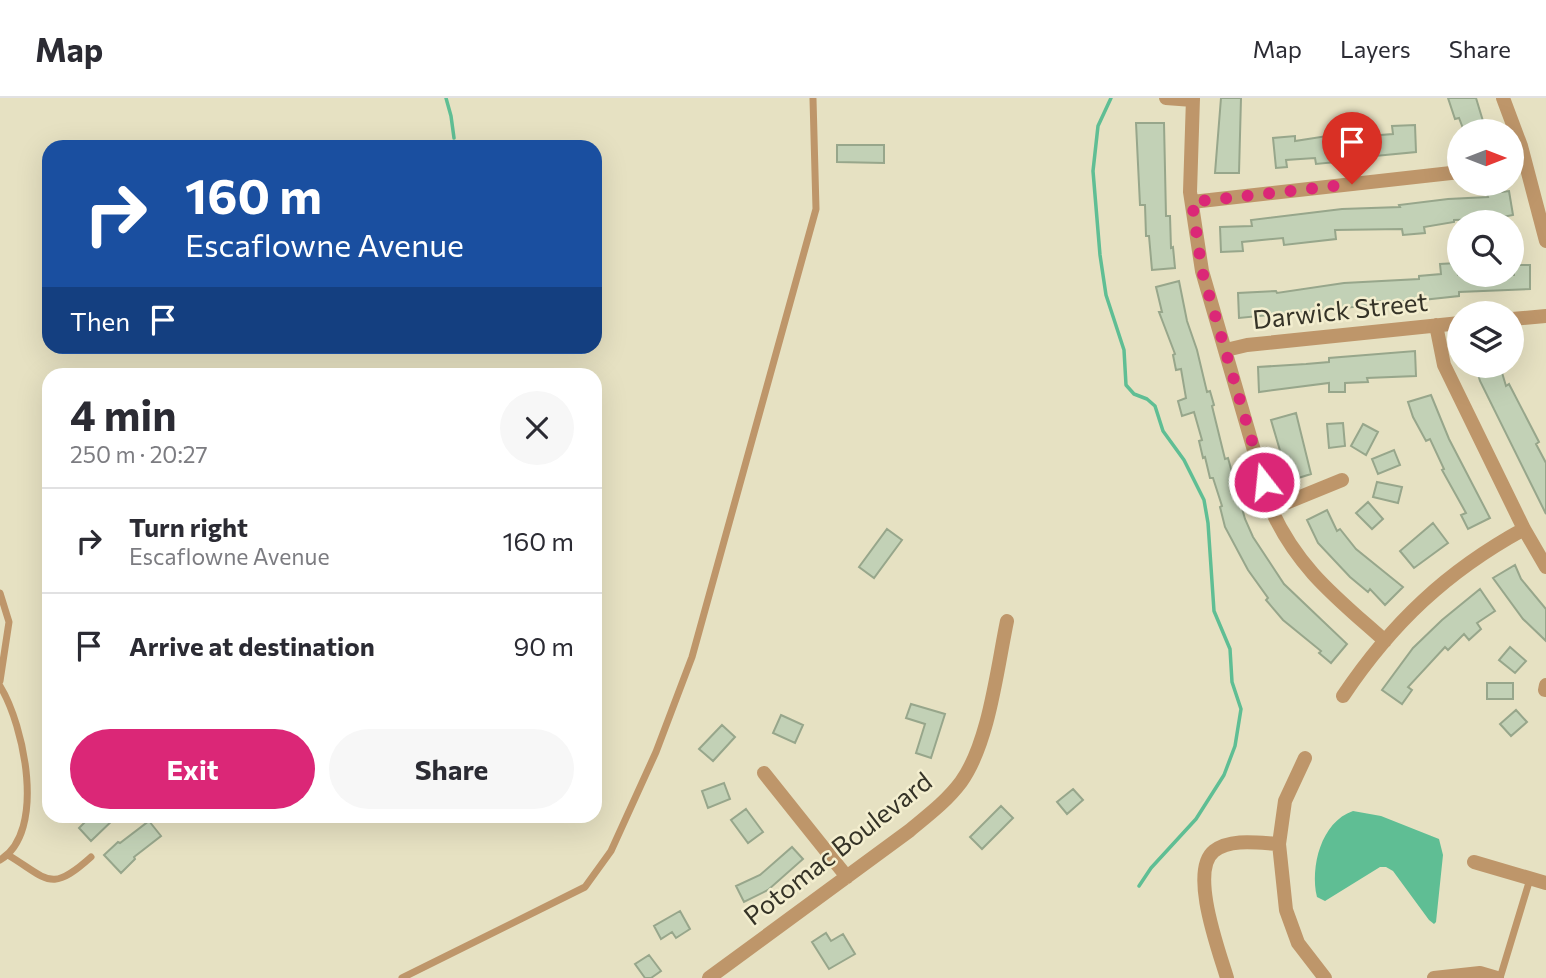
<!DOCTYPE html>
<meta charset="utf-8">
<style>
body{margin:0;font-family:Commissioner,sans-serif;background:#f7f7f7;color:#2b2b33;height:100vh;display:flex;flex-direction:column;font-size:26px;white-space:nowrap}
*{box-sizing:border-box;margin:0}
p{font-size:23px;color:#7c7c81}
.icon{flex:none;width:38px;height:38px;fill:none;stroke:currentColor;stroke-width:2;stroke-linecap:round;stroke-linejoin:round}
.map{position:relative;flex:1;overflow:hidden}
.sheet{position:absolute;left:42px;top:270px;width:560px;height:455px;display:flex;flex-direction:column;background:#fff;border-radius:21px;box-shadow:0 7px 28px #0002}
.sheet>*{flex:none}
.banner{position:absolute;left:42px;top:42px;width:560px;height:214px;border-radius:21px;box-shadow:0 7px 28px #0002;background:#1a4fa0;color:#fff;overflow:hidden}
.needle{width:46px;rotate:90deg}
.fabs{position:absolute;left:1447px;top:21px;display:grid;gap:14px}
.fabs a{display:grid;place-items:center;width:77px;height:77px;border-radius:50%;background:#fff;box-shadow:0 7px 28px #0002;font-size:35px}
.pin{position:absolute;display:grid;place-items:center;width:60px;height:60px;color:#fff;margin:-72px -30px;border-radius:50% 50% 50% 0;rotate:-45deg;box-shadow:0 0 7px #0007}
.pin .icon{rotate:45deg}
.me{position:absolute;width:77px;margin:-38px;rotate:344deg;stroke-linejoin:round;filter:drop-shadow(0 0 5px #0008)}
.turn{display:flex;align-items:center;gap:24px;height:147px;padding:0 28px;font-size:32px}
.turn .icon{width:91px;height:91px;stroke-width:2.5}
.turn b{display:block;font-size:49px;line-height:60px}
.then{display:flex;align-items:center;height:66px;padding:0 28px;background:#0003;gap:14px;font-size:26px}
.round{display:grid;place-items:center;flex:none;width:74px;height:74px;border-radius:37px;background:#f7f7f7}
.head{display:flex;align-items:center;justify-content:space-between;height:119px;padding:0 28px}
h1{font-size:42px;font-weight:700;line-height:52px}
.button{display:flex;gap:14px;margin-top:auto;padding:14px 28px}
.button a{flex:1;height:80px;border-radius:42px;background:#db2777;color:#fff;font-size:28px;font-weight:700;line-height:80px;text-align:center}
.button a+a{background:#f7f7f7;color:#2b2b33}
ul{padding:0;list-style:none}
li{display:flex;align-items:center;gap:21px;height:105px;padding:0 28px;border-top:2px solid #e1e1e2}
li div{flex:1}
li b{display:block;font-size:26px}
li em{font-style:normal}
header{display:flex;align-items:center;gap:42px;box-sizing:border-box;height:98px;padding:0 35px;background:#fff;border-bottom:2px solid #e1e1e2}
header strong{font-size:33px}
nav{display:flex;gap:38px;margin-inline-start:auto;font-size:24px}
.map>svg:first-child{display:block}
.water{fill:#5fbe94}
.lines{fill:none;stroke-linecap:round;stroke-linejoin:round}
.stream{stroke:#5fbe94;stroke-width:3.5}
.building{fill:#c2d1b6;stroke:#97a68b;stroke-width:2}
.service{stroke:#be966a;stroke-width:7}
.minor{stroke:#be966a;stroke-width:14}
.route{stroke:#db2777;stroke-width:12;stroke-dasharray:0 21.6}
.labels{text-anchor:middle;stroke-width:5;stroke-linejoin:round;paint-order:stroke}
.street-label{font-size:26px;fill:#353327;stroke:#f3eecf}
</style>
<header>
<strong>Map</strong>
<nav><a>Map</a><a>Layers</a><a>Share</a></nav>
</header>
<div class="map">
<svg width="1546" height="880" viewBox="0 0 1546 880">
<rect width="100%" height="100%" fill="#e6e1c2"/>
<path class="water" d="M1353,713L1381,718L1439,741L1443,757L1436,824L1434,826L1429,822L1393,773L1386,769H1380L1325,803L1317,799C1310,769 1321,724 1353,713Z"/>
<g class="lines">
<path class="stream" d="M446,0L451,18L454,40
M1111,0L1098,28L1093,73L1100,157L1106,197L1124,252L1126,287L1134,296L1147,301L1155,308L1163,333L1184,362L1204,402L1208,425L1214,513L1230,551L1232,584L1241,611L1235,648L1224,677L1196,721L1151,770L1139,788"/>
</g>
<path class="building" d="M1221,0H1241L1239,75H1215Z
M1448,0H1476L1486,33H1464L1459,20L1455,21Z
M1136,25H1164L1166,118H1170L1171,150L1173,149L1175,170L1152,172L1149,138H1146L1145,107H1140Z
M1415,27L1416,54L1365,59V55H1346V63L1316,66L1315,60L1286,62L1287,69L1276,70L1273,40L1295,38V43L1334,37V32H1355V39L1393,36L1392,28Z
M837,47H884V65L837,64Z
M1509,93L1513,117L1492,121L1454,122V124L1424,129L1425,135L1403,137L1402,131L1335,132L1336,141L1284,147L1283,140L1242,144L1243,153L1221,154L1220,129L1252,128L1251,122L1342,111L1400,109L1399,107L1448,101L1488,99L1487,96Z
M1457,165L1458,177H1514V167H1530V191L1459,194V198L1413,203H1369V207L1353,209L1239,220L1238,195L1276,193L1277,195L1344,185L1419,181V178L1441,176L1440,166Z
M1179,183L1187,223L1197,252L1207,294L1210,293L1214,307L1212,308L1225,361L1228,360L1245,421L1253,439L1284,486L1347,546L1331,565L1319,555L1321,553L1283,522L1266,502L1268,500L1248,472L1225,429L1220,409L1222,408L1213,380H1210L1205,359L1203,360L1199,343L1202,342L1194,314L1182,318L1178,303L1186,300L1181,271L1176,272L1173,257L1175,256L1159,214H1162L1156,189Z
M1415,253L1416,278L1367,280L1368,284L1345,285V294H1329V285L1259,294L1258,269L1306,266L1329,264V260Z
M1493,268H1500L1506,288L1509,286L1539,344L1536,346L1546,365V416L1480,283L1477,273Z
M1431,297L1449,341L1490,420L1468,431L1461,417L1466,415L1442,372L1444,371L1430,341L1426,343L1413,319L1408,304Z
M1296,315L1311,376L1289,383L1271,322Z
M1343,325L1345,348L1329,350L1327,326Z
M1363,326L1378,334L1366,357L1351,348Z
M1394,352L1400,367L1378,376L1372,361Z
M1377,384L1402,389L1398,405L1373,399Z
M1368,404L1383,421L1372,431L1356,415Z
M1327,412L1337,433L1340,431L1356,451L1403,489L1385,507L1370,491L1368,494L1350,479L1318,445L1307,422Z
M1433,425L1448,445L1414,470L1400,453Z
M887,431L902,442L874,480L859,469Z
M1515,467L1521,481L1546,511V543L1523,521L1493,480Z
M1480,491L1495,513L1477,525L1481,531L1469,542L1464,536L1448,552L1445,549L1408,589L1412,592L1402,606L1382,592L1413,550L1442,522Z
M1510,549L1526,563L1515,575L1499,562Z
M1487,585H1513V601H1487Z
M911,606L945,616L931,660L916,655L925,626L906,620Z
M1516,612L1527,624L1511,638L1500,626Z
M781,617L803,627L795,645L773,635Z
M722,627L735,639L713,663L699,651Z
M724,685L730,701L708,710L702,693Z
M1073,691L1083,702L1067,716L1057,704Z
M1001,708L1013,720L982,751L970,739Z
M746,711L763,734L748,745L731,722Z
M91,718H117L91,743L79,730Z
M149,723L161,738L134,759L135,761L121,775L104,757L118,744L120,745Z
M792,749L803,761L768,792L744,804L736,788L760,777Z
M680,813L690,831L676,840L672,834L661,841L654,828Z
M826,835L831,843L843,836L855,856L829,871L812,844Z
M649,857L661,873L651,880H645L635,866Z"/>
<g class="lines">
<path class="service" d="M0,495L9,524L0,583
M0,588C24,627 47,734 0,762
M8,757C48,781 50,796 91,759
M402,880L585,789L611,753L656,654L692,559L816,111L813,1
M1500,880L1530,781"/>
<path class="minor" d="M1166,0L1193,2
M1193,0L1190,94L1202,173L1271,411C1298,471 1337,500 1385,543
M1503,0L1521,48L1546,143
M1192,104L1460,74
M1512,221L1546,218
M1436,227L1444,267L1524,431L1546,469
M1226,252L1247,247L1460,225
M1271,411L1342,382
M1545,592L1546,587
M1343,598C1392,525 1447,473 1524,431
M1305,660L1285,703L1279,746L1286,812L1298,845L1325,880
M764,675L847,779
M1474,764L1546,785
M709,880L909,733C927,718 946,704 961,684C989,645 997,571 1007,523
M1227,880C1219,853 1189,773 1214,753C1231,740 1259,745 1279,746
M1434,880L1480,875L1497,880"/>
</g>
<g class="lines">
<path class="route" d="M1264,384L1202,173L1192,104L1352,86"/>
</g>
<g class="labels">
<g class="street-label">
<text transform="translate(1340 213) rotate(-6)" y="9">Darwick Street</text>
<text transform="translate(838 751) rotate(-38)" y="9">Potomac Boulevard</text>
</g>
</g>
</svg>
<div class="fabs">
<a><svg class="needle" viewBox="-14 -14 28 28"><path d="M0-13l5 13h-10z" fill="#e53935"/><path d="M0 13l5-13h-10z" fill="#7c7c81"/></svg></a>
<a><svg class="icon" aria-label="search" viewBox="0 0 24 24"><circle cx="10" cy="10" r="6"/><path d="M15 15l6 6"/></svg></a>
<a><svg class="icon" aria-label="layers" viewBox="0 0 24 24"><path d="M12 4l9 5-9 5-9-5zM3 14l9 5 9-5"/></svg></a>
</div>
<div class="pin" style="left:1352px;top:86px;background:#d93025"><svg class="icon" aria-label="arrive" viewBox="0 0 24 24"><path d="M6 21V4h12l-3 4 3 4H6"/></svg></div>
<svg class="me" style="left:1264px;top:384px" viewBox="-20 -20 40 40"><circle r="17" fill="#db2777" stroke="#fff" stroke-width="3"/><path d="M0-11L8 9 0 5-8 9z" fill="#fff"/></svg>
<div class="banner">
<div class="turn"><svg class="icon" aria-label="right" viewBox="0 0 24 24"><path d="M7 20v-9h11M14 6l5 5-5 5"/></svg><div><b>160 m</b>Escaflowne Avenue</div></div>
<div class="then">Then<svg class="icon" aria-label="arrive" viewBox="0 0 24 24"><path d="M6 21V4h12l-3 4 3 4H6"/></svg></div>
</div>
<section class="sheet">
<div class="head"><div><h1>4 min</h1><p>250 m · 20:27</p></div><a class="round"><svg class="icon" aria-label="close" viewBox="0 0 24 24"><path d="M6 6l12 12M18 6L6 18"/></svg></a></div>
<ul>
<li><svg class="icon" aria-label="right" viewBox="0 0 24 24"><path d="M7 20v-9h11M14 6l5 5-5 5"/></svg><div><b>Turn right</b><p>Escaflowne Avenue</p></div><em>160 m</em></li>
<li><svg class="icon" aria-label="arrive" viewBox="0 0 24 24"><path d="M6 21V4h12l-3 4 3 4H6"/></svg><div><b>Arrive at destination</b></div><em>90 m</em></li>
</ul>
<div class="button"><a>Exit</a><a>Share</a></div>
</section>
</div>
